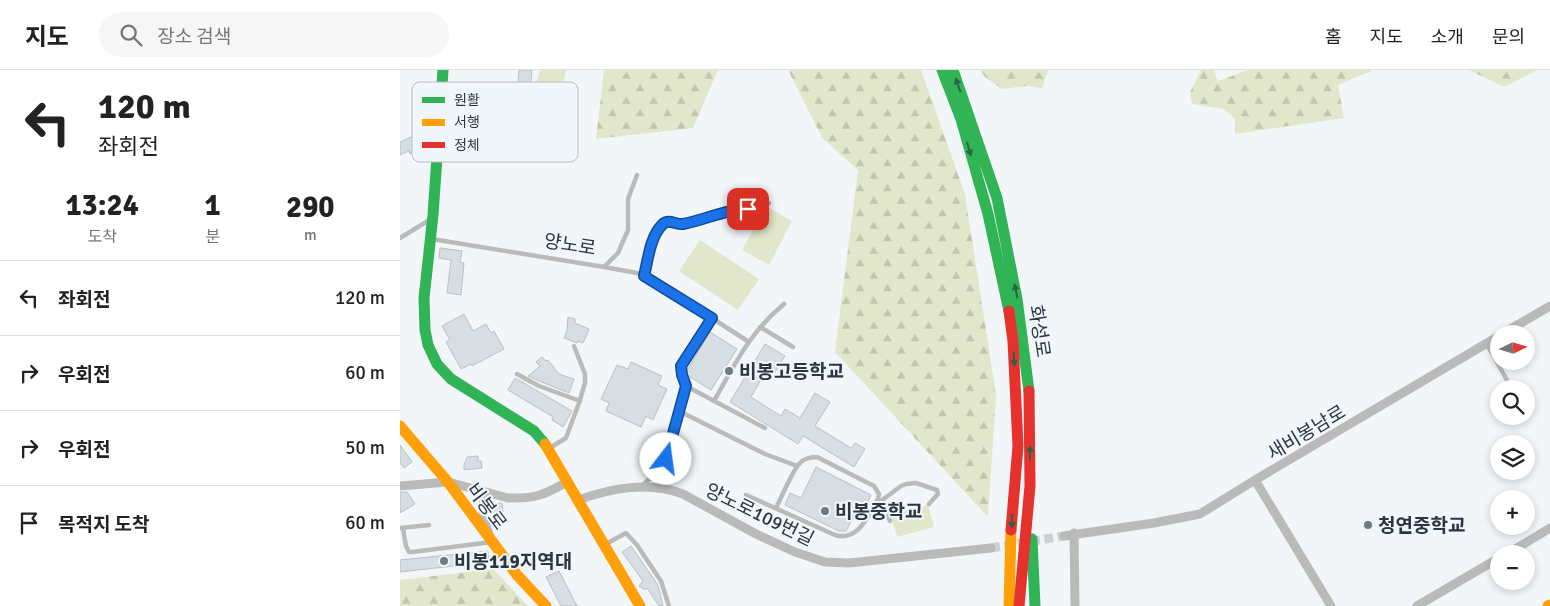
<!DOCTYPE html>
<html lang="ko">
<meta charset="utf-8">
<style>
body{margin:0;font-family:Signika,"Noto Sans KR",sans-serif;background:#f6f6f6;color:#222;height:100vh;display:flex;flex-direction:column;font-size:19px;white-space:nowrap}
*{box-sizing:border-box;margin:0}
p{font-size:16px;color:#767676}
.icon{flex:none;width:28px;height:28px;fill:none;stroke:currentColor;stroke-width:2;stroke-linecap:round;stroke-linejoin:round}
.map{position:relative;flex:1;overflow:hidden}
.panel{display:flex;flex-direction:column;background:#fff;width:400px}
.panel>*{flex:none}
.hud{background:#fff;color:#222;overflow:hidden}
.needle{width:32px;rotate:85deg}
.buttons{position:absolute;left:1090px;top:255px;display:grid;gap:10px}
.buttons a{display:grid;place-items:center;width:45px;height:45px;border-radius:50%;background:#fff;box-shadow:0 2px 8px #0003;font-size:25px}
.pin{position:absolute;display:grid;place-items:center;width:42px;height:42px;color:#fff;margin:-21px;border-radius:10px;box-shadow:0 2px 8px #0006}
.me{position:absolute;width:55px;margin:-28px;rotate:15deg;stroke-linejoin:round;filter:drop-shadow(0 0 4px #0008)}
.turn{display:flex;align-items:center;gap:18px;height:105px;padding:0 15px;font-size:22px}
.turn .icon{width:65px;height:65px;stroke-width:2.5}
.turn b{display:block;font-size:35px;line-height:42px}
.eta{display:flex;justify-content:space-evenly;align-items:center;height:85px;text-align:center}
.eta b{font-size:30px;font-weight:700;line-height:35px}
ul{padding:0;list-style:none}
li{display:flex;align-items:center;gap:15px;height:75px;padding:0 15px;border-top:1px solid #e0e0e0}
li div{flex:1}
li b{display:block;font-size:19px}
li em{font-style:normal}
header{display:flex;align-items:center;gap:30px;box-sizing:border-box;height:70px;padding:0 25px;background:#fff;border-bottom:1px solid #e0e0e0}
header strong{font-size:24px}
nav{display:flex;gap:28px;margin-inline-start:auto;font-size:18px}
.search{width:350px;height:45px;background:#f6f6f6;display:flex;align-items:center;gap:12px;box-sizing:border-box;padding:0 18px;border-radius:28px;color:#767676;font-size:19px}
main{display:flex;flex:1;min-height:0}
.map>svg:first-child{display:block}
.green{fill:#e2e6ca}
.forest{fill:url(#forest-firs)}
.building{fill:#d6dee3;stroke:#bac0c5}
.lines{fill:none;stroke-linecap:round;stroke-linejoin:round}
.street-tunnel{stroke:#cbd0d4;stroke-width:9;stroke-dasharray:9 4.5;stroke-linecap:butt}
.lane{stroke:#babab9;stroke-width:4.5}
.street{stroke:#babab9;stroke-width:9}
.fast{stroke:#30b455;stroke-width:11}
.slow{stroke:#ff9f0a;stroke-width:11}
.jam{stroke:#e5322d;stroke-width:11}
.oneway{fill:#2d6247}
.route-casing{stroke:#114b97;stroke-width:12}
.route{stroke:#1a73e8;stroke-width:9}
.poi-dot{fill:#717981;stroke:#f1f6fb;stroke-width:2}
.labels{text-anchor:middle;stroke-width:4;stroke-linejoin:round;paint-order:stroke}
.street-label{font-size:19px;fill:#2b3640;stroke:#f1f6fb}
.poi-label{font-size:19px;font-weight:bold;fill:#2b3640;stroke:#f1f6fb;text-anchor:start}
.key{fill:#f1f6fb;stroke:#b6bcc3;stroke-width:1}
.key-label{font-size:14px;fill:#2b3640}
</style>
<header>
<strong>지도</strong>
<div class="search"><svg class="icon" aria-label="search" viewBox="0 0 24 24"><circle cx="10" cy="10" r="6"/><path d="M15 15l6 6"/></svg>장소 검색</div>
<nav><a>홈</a><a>지도</a><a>소개</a><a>문의</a></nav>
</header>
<main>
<section class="panel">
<div class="hud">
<div class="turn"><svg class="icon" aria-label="left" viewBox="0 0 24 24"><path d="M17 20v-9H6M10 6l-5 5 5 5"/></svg><div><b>120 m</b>좌회전</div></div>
</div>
<div class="eta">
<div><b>13:24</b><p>도착</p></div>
<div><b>1</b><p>분</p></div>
<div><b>290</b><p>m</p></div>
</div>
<ul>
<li><svg class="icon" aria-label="left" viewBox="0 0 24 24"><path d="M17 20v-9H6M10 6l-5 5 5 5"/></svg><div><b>좌회전</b></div><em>120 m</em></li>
<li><svg class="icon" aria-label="right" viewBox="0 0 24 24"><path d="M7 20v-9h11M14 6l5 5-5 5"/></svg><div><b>우회전</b></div><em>60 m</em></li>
<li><svg class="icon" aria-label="right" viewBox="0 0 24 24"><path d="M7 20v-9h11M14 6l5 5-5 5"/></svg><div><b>우회전</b></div><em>50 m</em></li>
<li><svg class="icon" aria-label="arrive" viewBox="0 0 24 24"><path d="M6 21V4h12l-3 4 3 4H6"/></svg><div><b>목적지 도착</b></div><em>60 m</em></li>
</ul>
</section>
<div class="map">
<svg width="1150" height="536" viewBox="0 0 1150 536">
<defs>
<pattern id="forest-firs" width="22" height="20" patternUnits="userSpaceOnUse" patternTransform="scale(1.25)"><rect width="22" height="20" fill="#e2e6ca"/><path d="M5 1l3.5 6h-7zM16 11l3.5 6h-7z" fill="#c2c6af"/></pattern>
</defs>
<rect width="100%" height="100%" fill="#f3f6f9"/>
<path class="green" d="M140,0H166L160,28L134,22Z
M366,136L392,151L369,195L342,180Z
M300,170L359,209L338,240L279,201Z
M528,435L534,457L497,467L491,445Z"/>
<path class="forest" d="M204,0H318L293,58L196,69Z
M388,0H521L565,124L596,325L588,447L435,282L458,100L423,69Z
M580,0H648L642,18L627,16L602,19L586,8Z
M801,0H814L818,11L848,0H973L938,15L944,48L835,64V49L824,39L792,34L790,22Z
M1069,0H1137L1104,17Z
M93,499L128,536H0V510Z"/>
<path class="building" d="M119,0H132L129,34L136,35L133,53L115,49Z
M22,62L30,82L18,88L15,82L10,84L9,81L0,85V72Z
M40,178L62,181L60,192L64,193L61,225L47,223L51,190L39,188Z
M64,244L73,261L86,254L91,263L94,261L104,279L72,296L71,294L61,299L46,272L50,270L42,256Z
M168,247L175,249V253L189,259L183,273L178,271L177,273L164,268L167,260Z
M310,262L337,279L311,320L287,305L286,302Z
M365,274L385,286L372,307L365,303L351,327L381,346L385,339L400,348L415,323L430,332L415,356L451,378L455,373L465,379L454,397L403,366L398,374L330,332Z
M142,287L146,291L148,290L159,304L174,309L169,323L139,311L128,306L140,296L136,292Z
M231,292L262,306L258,315L267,319L253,350L246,346L241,357L206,341L209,333L201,329L217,295L228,299Z
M115,308L172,341L163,357L152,350L153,347L108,320Z
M0,375L12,392L4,398L0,393Z
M78,386V391H81L82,398L64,400V395L67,387Z
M416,397L471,425L461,447L455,444L446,461H439L385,435L390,423L401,428Z
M0,422H7L15,434L0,443Z
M102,433L104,451L92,452L91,444L89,443V434Z
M231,476L258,515L263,536H259L247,518L245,520L239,516L243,511L222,482Z
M88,481L89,492L0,502V490Z
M159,501L177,536H161L146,507Z"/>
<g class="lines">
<path class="street-tunnel" d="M591,478L664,466"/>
<path class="lane" d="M0,168L31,149
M32,169L204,197L218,183L228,160V129L237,105
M204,197L237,203L251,209L349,272
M244,206L255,167L263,153L268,151L281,154L337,139L351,138L361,133H369
M360,257L393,277
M1086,273L1112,319
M117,304L139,316L180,331
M286,316L365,358
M314,331C335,294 350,262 384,234
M279,341L365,384L397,396
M148,379L166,368L179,333L185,313V304L174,276
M242,416L262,397L266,389L286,316L281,300L282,293L312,248
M346,425L435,465C459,472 468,445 478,429L479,424L474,416L417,387C411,387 403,389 399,394C392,402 381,428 376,438
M490,451L486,442L473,437L501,416L506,414L516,413L537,420L538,424L529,434
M0,458L29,455
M3,458L6,476L9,482H12L92,472
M204,475L226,463L237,475L261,511L269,536"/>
<path class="street" d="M1102,264L1150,236
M0,416L48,412L108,428C135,429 144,425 167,412
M178,430C212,418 248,411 283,424L356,464L395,482L425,492L449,493L591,478
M674,463L675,536
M89,464C85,451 76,433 90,423
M664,466L754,453L800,444L855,410
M1107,484L1150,458
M931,536L855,410L1099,266
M1017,536L1099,488"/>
<path class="fast" d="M43,0L33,145L24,228L25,260L28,275L37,294L51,309L134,361L145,374
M542,0L561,49L588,144L609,241
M553,0L597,128L617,229L629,321
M632,469L635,536"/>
<path class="slow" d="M0,356L48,412L117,505L146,536
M145,374L240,536
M609,536L611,460
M1148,536L1150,535"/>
<path class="jam" d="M609,241L613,271L618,376L611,460
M619,536L630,416L629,321"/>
</g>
<defs><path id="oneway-solid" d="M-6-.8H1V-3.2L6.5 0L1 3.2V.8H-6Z" transform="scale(1.25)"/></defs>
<g class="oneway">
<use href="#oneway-solid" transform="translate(558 15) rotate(-109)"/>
<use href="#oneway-solid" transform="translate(569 79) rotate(74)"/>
<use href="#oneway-solid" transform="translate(616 221) rotate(-101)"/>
<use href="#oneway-solid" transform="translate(614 289) rotate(87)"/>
<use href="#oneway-solid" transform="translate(630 383) rotate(-90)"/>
<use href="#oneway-solid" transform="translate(612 451) rotate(92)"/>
</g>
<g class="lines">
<defs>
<path id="route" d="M266,389L286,316L282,305L281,296L312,248L244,206C248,190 250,167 262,155C268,148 276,155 283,154C305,150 326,139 348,139"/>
</defs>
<use href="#route" class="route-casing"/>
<use href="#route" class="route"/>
</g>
<g class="poi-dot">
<circle cx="329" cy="301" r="5"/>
<circle cx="425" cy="441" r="5"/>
<circle cx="968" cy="455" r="5"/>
<circle cx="44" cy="491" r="5"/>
</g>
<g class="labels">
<g class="street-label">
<text transform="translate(170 174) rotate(9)" y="7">양노로</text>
<text transform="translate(640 261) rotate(81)" y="7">화성로</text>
<text transform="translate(906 362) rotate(-31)" y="7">새비봉남로</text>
<text transform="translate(87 436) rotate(53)" y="7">비봉로</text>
<text transform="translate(360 444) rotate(26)" y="7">양노로109번길</text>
</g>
<g class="poi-label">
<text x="339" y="308">비봉고등학교</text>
<text x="435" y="448">비봉중학교</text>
<text x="978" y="462">청연중학교</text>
<text x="54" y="498">비봉119지역대</text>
</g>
</g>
<rect x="12" y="12" width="166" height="80" rx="8" class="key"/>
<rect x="22" y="27" width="23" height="6" fill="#30b455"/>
<rect x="22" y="49" width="23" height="7" fill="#ff9f0a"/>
<rect x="22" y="72" width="23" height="6" fill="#e5322d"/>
<g class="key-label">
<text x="54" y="35">원활</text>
<text x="54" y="57">서행</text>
<text x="54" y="80">정체</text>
</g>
</svg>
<div class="buttons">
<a><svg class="needle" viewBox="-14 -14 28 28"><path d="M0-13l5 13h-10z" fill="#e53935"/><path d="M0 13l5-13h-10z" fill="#767676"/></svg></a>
<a><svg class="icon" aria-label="search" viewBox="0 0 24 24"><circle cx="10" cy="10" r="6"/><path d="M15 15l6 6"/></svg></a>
<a><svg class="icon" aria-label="layers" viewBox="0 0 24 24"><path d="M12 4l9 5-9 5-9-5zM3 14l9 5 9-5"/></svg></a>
<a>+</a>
<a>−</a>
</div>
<div class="pin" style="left:348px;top:139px;background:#d93025"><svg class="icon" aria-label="arrive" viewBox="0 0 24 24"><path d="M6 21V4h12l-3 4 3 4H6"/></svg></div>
<svg class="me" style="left:266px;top:389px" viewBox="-20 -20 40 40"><circle r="19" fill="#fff"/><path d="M0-13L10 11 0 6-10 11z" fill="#1a73e8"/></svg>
</div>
</main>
